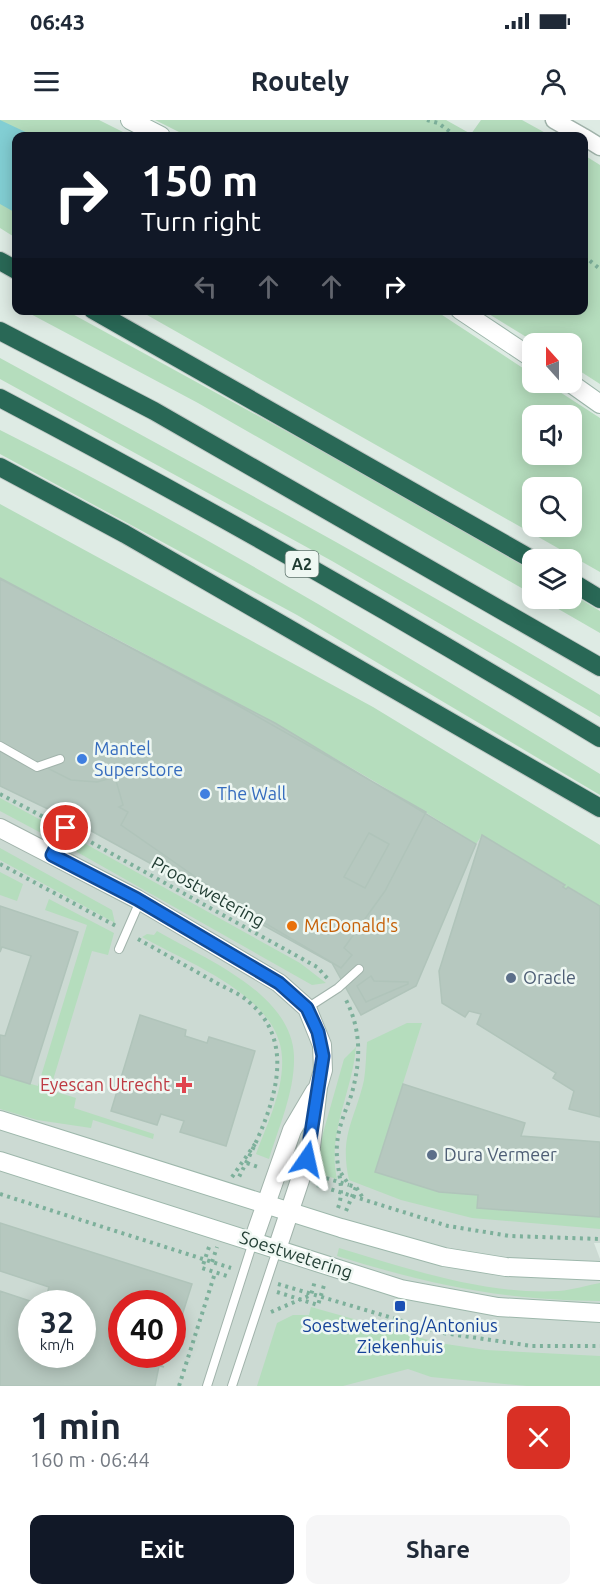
<!DOCTYPE html>
<meta charset="utf-8">
<style>
body{margin:0;font-family:Ubuntu,sans-serif;background:#f6f6f7;color:#1f2937;height:100vh;display:flex;flex-direction:column;font-size:22px;white-space:nowrap}
*{box-sizing:border-box;margin:0}
p{font-size:20px;color:#747a83}
.icon{flex:none;width:33px;height:33px;fill:none;stroke:currentColor;stroke-width:2;stroke-linecap:round;stroke-linejoin:round}
.map{position:relative;height:1266px;overflow:hidden}
.sheet{display:flex;flex-direction:column;background:#fff;flex:1}
.sheet>*{flex:none}
.guide{position:absolute;left:12px;top:12px;width:576px;height:183px;border-radius:12px;box-shadow:0 3px 15px #0003;background:#111827;color:#fff;overflow:hidden}
.needle{width:39px;rotate:339deg}
.buttons{position:absolute;left:522px;top:213px;display:grid;gap:12px}
.buttons a{display:grid;place-items:center;width:60px;height:60px;border-radius:12px;background:#fff;box-shadow:0 3px 15px #0003;font-size:30px}
.speed{position:absolute;left:18px;top:1170px;display:flex;gap:12px;font-size:30px;font-weight:700;text-align:center}
.speed>*{display:grid;place-content:center;width:78px;height:78px;border-radius:50%;background:#fff;box-shadow:0 3px 15px #0003;line-height:1}
.speed small{font-size:15px;font-weight:400}
.speed .limit{border:9px solid #d22;background:#fff;color:#111}
.pin{position:absolute;display:grid;place-items:center;width:51px;height:51px;color:#fff;margin:-26px;border:3px solid #fff;border-radius:50%;box-shadow:0 2px 6px #0007}
.me{position:absolute;width:66px;margin:-33px;rotate:11deg;stroke-linejoin:round;filter:drop-shadow(0 0 4px #0008)}
.turn{display:flex;align-items:center;gap:21px;height:126px;padding:0 30px;font-size:27px}
.turn .icon{width:78px;height:78px;stroke-width:2.5}
.turn b{display:block;font-size:42px;line-height:51px}
.lanes{display:flex;align-items:center;height:57px;padding:0 30px;background:#0003;justify-content:center;gap:30px;direction:ltr}
.lanes .off{opacity:.35}
.round{display:grid;place-items:center;flex:none;width:63px;height:63px;border-radius:12px;background:#f6f6f7}
.summary{display:flex;align-items:center;justify-content:space-between;height:102px;padding:0 30px}
h1{font-size:36px;font-weight:600;line-height:45px}
.cta{display:flex;gap:12px;margin-top:auto;padding:12px 30px}
.cta a{flex:1;height:69px;border-radius:12px;background:#111827;color:#fff;font-size:24px;font-weight:600;line-height:69px;text-align:center}
.cta a+a{background:#f6f6f7;color:#1f2937}
.status{display:flex;justify-content:space-between;align-items:center;height:42px;padding:0 30px;background:#fff;direction:ltr}
.status svg{height:16px;fill:currentColor}
header{display:flex;justify-content:space-between;align-items:center;height:78px;padding:0 30px;background:#fff;font-size:27px;font-weight:600}
.map>svg:first-child{display:block}
.built{fill:#ccdad3;fill-rule:evenodd}
.green{fill:#b5ddbd;fill-rule:evenodd}
.water{fill:#82ced3}
.building{fill:#b6c8bf;stroke:#b0c4ba;stroke-width:1.5}
.lines{fill:none;stroke-linecap:round;stroke-linejoin:round}
.service-casing{stroke:#a1b3ab;stroke-width:10}
.minor-casing{stroke:#a1b3ab;stroke-width:19}
.tertiary-casing{stroke:#a1b3ab;stroke-width:20}
.secondary-casing{stroke:#9db7ab;stroke-width:20}
.motorway-casing{stroke:#c0c8c5;stroke-width:20}
.path{stroke:#7db09b;stroke-width:4;stroke-dasharray:3 4.5;stroke-linecap:butt}
.service{stroke:#fff;stroke-width:8}
.minor{stroke:#fff;stroke-width:16}
.tertiary{stroke:#fff;stroke-width:18}
.secondary{stroke:#fff;stroke-width:18}
.motorway{stroke:#296856;stroke-width:18}
.route-casing{stroke:#114b97;stroke-width:15}
.route{stroke:#1a73e8;stroke-width:10}
.shop-dot{fill:#3f7fe0;stroke:#eef7f2;stroke-width:2}
.food-dot{fill:#e8710a;stroke:#eef7f2;stroke-width:2}
.service-dot{fill:#5c6f8a;stroke:#eef7f2;stroke-width:2}
.health-dot{fill:#e0444e;stroke:#eef7f2;stroke-width:2}
.transit-dot{fill:#1a4fb4;stroke:#eef7f2;stroke-width:2}
.labels{text-anchor:middle;stroke-width:5;stroke-linejoin:round;paint-order:stroke}
.shield{fill:#eef7f2;stroke:#5d736b;stroke-width:1.5}
.shield-label{font-size:16px;font-weight:bold;fill:#1f3b31}
.shop-label{font-size:18px;fill:#366cbe;stroke:#eef7f2;text-anchor:start}
.street-label{font-size:18px;fill:#1f3b31;stroke:#eef7f2}
.food-label{font-size:18px;fill:#c56008;stroke:#eef7f2;text-anchor:start}
.service-label{font-size:18px;fill:#4e5e75;stroke:#eef7f2;text-anchor:start}
.health-label{font-size:18px;fill:#be3a42;stroke:#eef7f2;text-anchor:end}
.transit-label{font-size:18px;fill:#164399;stroke:#eef7f2}
</style>
<div class="status"><b>06:43</b><svg viewBox="0 0 49 12"><path d="M0 12V9h3v3zM5 12V6h3v6zM10 12V3h3v9zM15 12V0h3v12zM26 1h20v11H26zM47 4h2v5h-2z"/></svg></div>
<header><svg class="icon" aria-label="menu" viewBox="0 0 24 24"><path d="M4 6h16M4 12h16M4 18h16"/></svg>Routely<svg class="icon" aria-label="person" viewBox="0 0 24 24"><circle cx="12" cy="8" r="4"/><path d="M4 21q1-7 8-7t8 7"/></svg></header>
<div class="map">
<svg width="600" height="1266" viewBox="0 0 600 1266">
<rect width="100%" height="100%" fill="#deebe4"/>
<path class="built" d="M0,407L600,742V1123H594L600,1139V1266H0ZM32,1184H82V1234H32ZM122,1184H172V1234H122Z"/>
<path class="green" d="M0,0H99L131,16H16V118L0,108Z
M155,0H446L471,14L481,0H522L551,16H187Z
M584,35L600,45V264L572,246V224L536,223L484,191L584,190Z
M25,191H67L426,388L532,451V474L198,283Z
M140,191H436L532,254V262L546,263L600,298V452ZM532,296H572V334H532ZM532,368H572V406H532Z
M0,238C202,348 403,456 600,575V597L332,441L0,259Z
M0,310C206,413 404,534 600,654V675L297,495L0,334Z
M0,384L373,587L600,725V786L569,767L566,769L563,767L564,764L482,715L476,724C324,626 161,542 0,458Z
M572,474L600,491V513L541,479L572,478Z
M0,678L52,706L43,714L0,691Z
M75,718L300,843L326,863L312,865L77,732L73,725Z
M0,728L112,790L115,803L0,740Z
M0,752L23,764L17,781L0,775Z
M49,779L114,813L108,835L92,831L50,970L76,978L74,988L154,1014L153,1019L93,1000L91,1008L37,1000L0,989V955L38,966L87,805L45,790Z
M157,811C203,838 292,873 294,936C295,971 279,1006 269,1039L256,1034C267,1004 284,970 282,937C279,876 188,843 142,817L147,814L154,815Z
M407,903H422L375,1052L439,1072L478,1075V1088L600,1097V1109L472,1098L401,1080L349,1060C339,1015 355,1000 364,960C366,947 366,934 367,922Z
M356,927C352,973 327,1013 337,1059L312,1052L344,939Z
M339,1128C409,1149 485,1175 559,1171C573,1170 587,1165 600,1163V1181C501,1180 431,1165 337,1136Z
M311,1187L439,1223L486,1230L600,1236V1266H527L431,1257L408,1249L343,1266H257L277,1203L293,1195H309Z"/>
<path class="water" d="M0,0L34,16H16V93L0,84Z"/>
<path class="building" d="M0,458L230,581L426,692L385,771L344,828L352,835L341,848L246,792L121,705L128,692L119,687L123,685L115,657L97,662L71,660L0,624Z
M0,459L275,603L476,724L416,866L361,895L332,843L75,702L0,666Z
M369,713L389,724L365,768L344,757Z
M482,715L565,765L563,767L566,769L568,767L600,786V997L569,989L574,971L553,958L556,953L477,904L481,894L469,891L465,897L442,883L439,851Z
M0,786L78,812L30,964L0,955V915L5,916L31,836L2,827L0,832Z
M371,856L374,861L408,862V864L366,882L357,866Z
M140,895L186,910L185,916L207,923L209,917L255,931L226,1026L180,1012L184,1001L161,994L157,1005L111,991Z
M403,964L525,1003L521,1016L600,1022V1097L477,1088L478,1075L439,1072L375,1052Z
M0,1103L192,1164L178,1208L172,1206V1184H122V1234H163L160,1245L164,1247L159,1246L155,1266H0V1171L39,1184H32V1234H82V1184H44L49,1167L0,1151Z"/>
<g class="lines">
<defs>
<path id="service" d="M0,626L37,647L60,639
M53,735L66,708L75,702
M119,829L140,781
M307,888L338,868L359,849
M207,1266L253,1122
M232,1266L277,1130"/>
<path id="minor" d="M554,0L582,16
M584,17L600,27"/>
<path id="tertiary" d="M0,708L137,779L279,863L307,888L322,925L323,950L318,967L311,1027L277,1129
M253,1121L292,1010L315,971"/>
<path id="secondary" d="M130,0L161,16
M460,190L532,238
M569,262L600,284
M0,1000L341,1108L444,1137L506,1147L600,1151
M0,1041L401,1169L498,1187L600,1193"/>
<path id="motorway" d="M0,141L16,150
M93,190L533,440
M0,211L154,291L600,547
M0,278C204,385 403,499 600,618
M0,347L125,414L600,688
M572,462L600,479"/>
</defs>
<use href="#service" class="service-casing"/>
<use href="#minor" class="minor-casing"/>
<use href="#tertiary" class="tertiary-casing"/>
<use href="#secondary" class="secondary-casing"/>
<use href="#motorway" class="motorway-casing"/>
<path class="path" d="M427,0L438,3L456,16
M584,136L600,149
M0,674L55,703
M78,715L317,847L328,859
M0,744L116,806
M138,819C163,833 188,847 213,861C225,868 239,873 249,882C305,929 265,1005 239,1057
M247,1043L261,1048
M341,1053L349,1065L356,1067L363,1078
M319,1056L349,1065
M232,1057L255,1024
M317,1065L448,1106L510,1116L600,1119
M0,1074L231,1148
M338,1088C346,1066 335,1048 337,1025C338,1008 345,992 351,976C361,942 362,910 345,878
M346,1091L356,1067
M209,1127L202,1148L230,1157
M212,1142L217,1127
M278,1164L443,1213L532,1226H600
M277,1172L318,1185L325,1162
M271,1192L311,1175L315,1161
M179,1266L215,1153"/>
<use href="#service" class="service"/>
<use href="#minor" class="minor"/>
<use href="#tertiary" class="tertiary"/>
<use href="#secondary" class="secondary"/>
<use href="#motorway" class="motorway"/>
</g>
<g class="lines">
<defs>
<path id="route" d="M66,708L52,735L137,779L279,863L307,888L318,912L323,936L307,1039"/>
</defs>
<use href="#route" class="route-casing"/>
<use href="#route" class="route"/>
</g>
<g class="shop-dot">
<circle cx="82" cy="639" r="6"/>
<circle cx="205" cy="674" r="6"/>
</g>
<circle class="food-dot" cx="292" cy="806" r="6"/>
<g class="service-dot">
<circle cx="511" cy="858" r="6"/>
<circle cx="432" cy="1035" r="6"/>
</g>
<path class="health-dot" d="M181 956h6v6h6v6h-6v6h-6v-6h-6v-6h6z"/>
<rect class="transit-dot" x="394" y="1180" width="12" height="12" rx="3"/>
<g class="labels">
<rect class="shield" x="285.5" y="431" width="33" height="26" rx="4.5"/>
<g class="shield-label">
<text x="302" y="450">A2</text>
</g>
<g class="shop-label">
<text x="94" y="635">Mantel<tspan x="94" dy="21">Superstore</tspan></text>
<text x="217" y="680">The Wall</text>
</g>
<g class="street-label">
<text transform="translate(208 772) rotate(29)" y="6">Proostwetering</text>
<text transform="translate(296 1135) rotate(18)" y="6">Soestwetering</text>
</g>
<g class="food-label">
<text x="304" y="812">McDonald's</text>
</g>
<g class="service-label">
<text x="523" y="864">Oracle</text>
<text x="444" y="1041">Dura Vermeer</text>
</g>
<g class="health-label">
<text x="170" y="971">Eyescan Utrecht</text>
</g>
<g class="transit-label">
<text x="400" y="1212">Soestwetering/Antonius<tspan x="400" dy="21">Ziekenhuis</tspan></text>
</g>
</g>
</svg>
<div class="buttons">
<a><svg class="needle" viewBox="-14 -14 28 28"><path d="M0-13l5 13h-10z" fill="#e53935"/><path d="M0 13l5-13h-10z" fill="#747a83"/></svg></a>
<a><svg class="icon" aria-label="sound" viewBox="0 0 24 24"><path d="M4 9h4l5-4v14l-5-4H4zM17 9q2 3 0 6"/></svg></a>
<a><svg class="icon" aria-label="search" viewBox="0 0 24 24"><circle cx="10" cy="10" r="6"/><path d="M15 15l6 6"/></svg></a>
<a><svg class="icon" aria-label="layers" viewBox="0 0 24 24"><path d="M12 4l9 5-9 5-9-5zM3 14l9 5 9-5"/></svg></a>
</div>
<div class="speed"><div>32<small>km/h</small></div><div class="limit">40</div></div>
<div class="pin" style="left:66px;top:708px;background:#d93025"><svg class="icon" aria-label="arrive" viewBox="0 0 24 24"><path d="M6 21V4h12l-3 4 3 4H6"/></svg></div>
<svg class="me" style="left:307px;top:1039px" viewBox="-20 -20 40 40"><path d="M0-17L14 15 0 8-14 15z" fill="#1a73e8" stroke="#fff" stroke-width="4"/></svg>
<div class="guide">
<div class="turn"><svg class="icon" aria-label="right" viewBox="0 0 24 24"><path d="M7 20v-9h11M14 6l5 5-5 5"/></svg><div><b>150 m</b>Turn right</div></div>
<div class="lanes"><svg class="icon off" aria-label="left" viewBox="0 0 24 24"><path d="M17 20v-9H6M10 6l-5 5 5 5"/></svg><svg class="icon off" aria-label="ahead" viewBox="0 0 24 24"><path d="M12 20V5M6 11l6-6 6 6"/></svg><svg class="icon off" aria-label="ahead" viewBox="0 0 24 24"><path d="M12 20V5M6 11l6-6 6 6"/></svg><svg class="icon" aria-label="right" viewBox="0 0 24 24"><path d="M7 20v-9h11M14 6l5 5-5 5"/></svg></div>
</div>
</div>
<section class="sheet">
<div class="summary"><div><h1>1 min</h1><p>160 m · 06:44</p></div><a class="round" style="background:#d93025;color:#fff"><svg class="icon" aria-label="close" viewBox="0 0 24 24"><path d="M6 6l12 12M18 6L6 18"/></svg></a></div>
<div class="cta"><a>Exit</a><a>Share</a></div>
</section>
